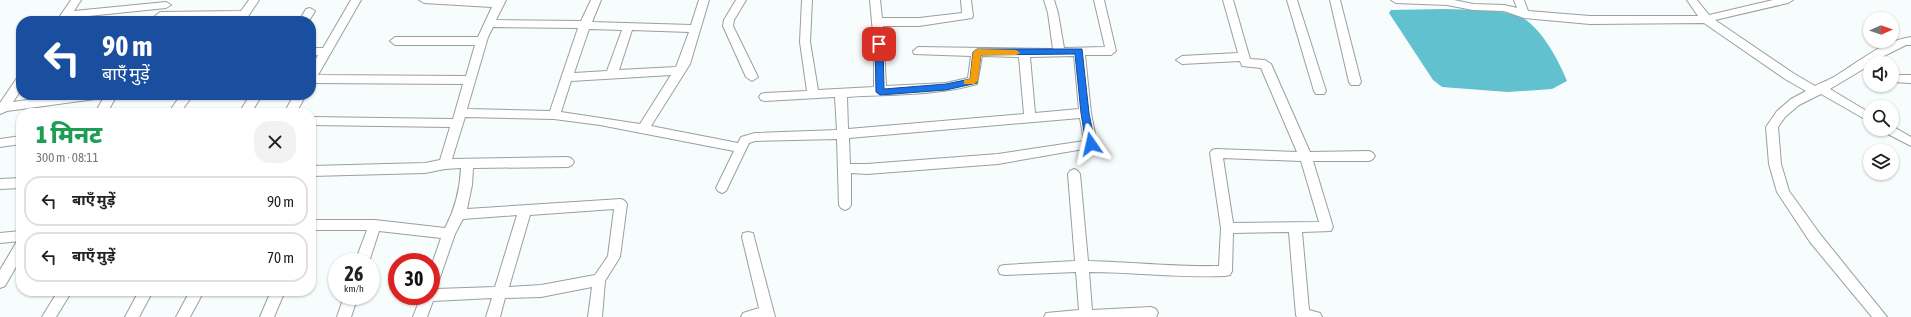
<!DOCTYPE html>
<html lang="hi">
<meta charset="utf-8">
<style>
body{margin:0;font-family:"Asap Condensed","Noto Sans Devanagari",sans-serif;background:#f2f2f2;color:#222;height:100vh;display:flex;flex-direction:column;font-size:15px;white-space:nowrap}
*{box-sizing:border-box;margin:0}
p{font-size:13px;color:#767676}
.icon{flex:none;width:22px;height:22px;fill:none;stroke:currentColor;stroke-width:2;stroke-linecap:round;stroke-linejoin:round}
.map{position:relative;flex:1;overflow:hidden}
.panel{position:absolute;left:16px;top:108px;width:300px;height:188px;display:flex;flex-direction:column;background:#fff;border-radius:16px;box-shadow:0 1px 3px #0004}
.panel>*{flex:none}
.top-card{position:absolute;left:16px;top:16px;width:300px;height:84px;border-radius:16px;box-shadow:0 1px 3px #0004;background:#1a4fa0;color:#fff;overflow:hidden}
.needle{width:26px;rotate:88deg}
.controls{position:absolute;left:1863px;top:12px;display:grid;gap:8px}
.controls a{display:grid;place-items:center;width:36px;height:36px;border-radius:50%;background:#fff;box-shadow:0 1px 3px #0004;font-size:20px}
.speed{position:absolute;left:328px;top:253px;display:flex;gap:8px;font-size:20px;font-weight:700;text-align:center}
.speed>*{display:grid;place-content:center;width:52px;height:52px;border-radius:50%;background:#fff;box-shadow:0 1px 3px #0004;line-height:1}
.speed small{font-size:10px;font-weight:400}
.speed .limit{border:6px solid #d22;background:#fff;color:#111}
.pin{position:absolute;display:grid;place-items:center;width:34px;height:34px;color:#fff;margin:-17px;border-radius:8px;box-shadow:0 2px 6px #0006}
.me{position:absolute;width:44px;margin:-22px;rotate:349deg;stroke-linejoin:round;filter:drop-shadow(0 0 3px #0008)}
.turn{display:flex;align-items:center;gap:14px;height:84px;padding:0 20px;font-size:18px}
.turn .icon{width:52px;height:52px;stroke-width:2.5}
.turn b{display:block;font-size:28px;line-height:34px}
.round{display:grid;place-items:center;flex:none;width:42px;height:42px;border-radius:16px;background:#f2f2f2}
.overview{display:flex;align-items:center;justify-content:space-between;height:68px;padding:0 20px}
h1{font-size:24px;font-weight:800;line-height:30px;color:#1e9e55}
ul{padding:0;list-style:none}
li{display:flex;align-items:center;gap:12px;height:50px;margin:0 8px 6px;padding:0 12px;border:2px solid #e0e0e0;border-radius:16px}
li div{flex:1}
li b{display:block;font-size:15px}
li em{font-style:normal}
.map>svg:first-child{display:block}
.water{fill:#62c1cf}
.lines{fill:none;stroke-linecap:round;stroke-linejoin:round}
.street-casing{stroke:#9a9f9f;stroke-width:2}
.street{fill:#fff;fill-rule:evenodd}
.route{fill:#1a73e8;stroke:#114b97}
.slow{fill:#f59e0b}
</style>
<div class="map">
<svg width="1911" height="317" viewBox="0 0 1911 317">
<rect width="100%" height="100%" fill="#f7fcfd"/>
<path class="water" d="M1444,9C1467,10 1496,8 1518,16C1539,23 1559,61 1567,81L1552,89L1508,92L1442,87L1433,80L1389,13L1391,10Z"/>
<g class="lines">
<defs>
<path id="street" d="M71,0H81L74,11L166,2L171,5L166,8L69,18L67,21H59L58,19Z
M249,0H259L245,21H235L236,18L160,20L155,16L160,12L241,11Z
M351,0H361L318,75L466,76L475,45H395L390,41L395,37H478L492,7L424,3L419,0H506L496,20L581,21L591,0H601L592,22L691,25L699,0H709L690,64L651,126L738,143L741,137L755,133L837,130L835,97L765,101L761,100L759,97L761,94L765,93L807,91L800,42L802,0H812L810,42L818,90L874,87V44L870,0H880L882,18H919L962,13L961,0H971L973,16L972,18L919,26H883L886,86L946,83L968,78L971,56L914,54L913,51L918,47L1053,49L1048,13L1044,0H1054L1058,13L1064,48L1105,47L1094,0H1104L1116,51L1111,55H1085L1091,113L1097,144L1095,147L998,164L867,174L851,173V205L849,208L845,210L841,208L839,205L837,139L755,141L749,143L726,191L722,193L718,191L716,188L734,151L600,125L554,119L465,117L452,159L568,157L572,159L574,162L572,165L568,167L473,168L472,185L467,209L621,199L625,201L627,204L620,257L605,281L602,317H588L592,287L541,297L505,298L500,317H486L492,298L433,301L427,317H413L421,296H431V267L441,238L379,231L369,262H355L367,230H311V220H375L445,228C455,209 460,190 461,168L445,169L425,173L311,176V166L425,163L440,160L450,127L311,125V117L453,119L463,84L311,83V68L318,55L311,56V48H323ZM493,27L578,28L550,111L467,109L488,37ZM589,29L622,30L607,71L574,73ZM632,30L689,32L676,67L619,70ZM982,56L1019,57L1024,114L848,129L847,97C890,94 935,96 977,84ZM1074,56L1079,109L1035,113L1030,57ZM671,75L640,124L561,112L571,81ZM1080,118L1084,141L998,154L867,164H850L849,138ZM614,209L608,256L595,275L541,285L509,287L530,215ZM517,215L495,287L436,289L455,234L463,219Z
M736,0H746L734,20L733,26L758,77L752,81L746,77L723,26L724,20Z
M1223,0H1233L1250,59L1265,60L1271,64L1310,152L1369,151L1373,153L1375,156L1373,159L1369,161H1313L1333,227L1331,231L1302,232L1309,310L1320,313L1322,317H1297L1296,315L1289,232L1233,233L1232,271L1230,275L1225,276C1179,278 1134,272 1089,272L1092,310L1151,307L1156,309L1158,313L1156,317H1044L1046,313L1079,310L1076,272L1005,275L1000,274L998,270L1000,266L1005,265L1075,261L1068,174L1070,171L1074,169L1078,171L1080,174L1088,261C1132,262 1175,267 1219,266L1221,228L1210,153L1212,150L1216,149L1297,152L1261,68L1242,66L1240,61L1182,64L1176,60L1182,56L1238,53ZM1223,158L1301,161L1319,222L1233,223Z
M1287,0H1297L1326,91L1324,94H1316L1314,91Z
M1330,0H1340L1361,82L1359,85H1351L1349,82Z
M1391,0H1454L1473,4L1504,5L1517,8L1514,0H1524L1528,11L1590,16H1698L1687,0H1697L1709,15L1773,0H1793L1788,3L1715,20L1793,73L1815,86C1822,82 1830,80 1837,75C1860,61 1883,41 1911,37V45H1906L1870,63V65L1830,89L1870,113V122L1821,94L1799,105L1785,117L1778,127L1781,164L1789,191L1820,234L1887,317H1872L1810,242L1777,192L1769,164L1766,127L1777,111L1791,99L1806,91L1785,79L1704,23L1590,24L1524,18L1504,11L1473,10L1447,5L1396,3Z
M310,8L315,11L309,21H299L306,9Z
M1892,73L1897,75H1911V83L1892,82Z
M21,77V90L13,102L64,95H101L99,98L95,99L7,111L0,114V103L17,78Z
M105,95H117L107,113H95Z
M181,95H193L180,113H168Z
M250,95H262L251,113H239Z
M294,95H306L296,113H284Z
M1892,126L1911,137V146L1884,132L1882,129H1892Z
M21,136V144L0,147V139Z
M21,178V188L0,189V179Z
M21,231V241L0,243V233Z
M748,232L753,233L754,237L775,317H741L743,313L759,308L742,237L743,233Z
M21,242V258L5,286L0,288V270L16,243Z
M58,291H72L56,317H42Z
M139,291H153L139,317H125Z
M190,291H204L190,317H176Z
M271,291H285L274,317H260Z
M344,296H358L351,317H337Z"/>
</defs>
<use href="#street" class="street-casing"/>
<use href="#street" class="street"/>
</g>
<path class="route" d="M879,41L883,44L884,89L946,84L970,79L973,52L977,49H1082L1089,113L1095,144L1091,148L1086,144L1081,113L1075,54L981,55L977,83L946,90L880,95L876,92L875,44Z"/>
<path class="slow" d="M977,49L1016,50L1020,53L1016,55H981L978,81L974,84H964V80L970,79L973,52Z"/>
</svg>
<div class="controls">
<a><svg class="needle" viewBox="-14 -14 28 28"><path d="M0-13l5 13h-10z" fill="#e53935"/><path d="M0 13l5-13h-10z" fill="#767676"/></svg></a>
<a><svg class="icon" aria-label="sound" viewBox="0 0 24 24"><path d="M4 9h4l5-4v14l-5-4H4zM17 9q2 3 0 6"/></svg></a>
<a><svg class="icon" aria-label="search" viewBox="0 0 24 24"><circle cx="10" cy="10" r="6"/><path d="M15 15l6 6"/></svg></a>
<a><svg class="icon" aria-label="layers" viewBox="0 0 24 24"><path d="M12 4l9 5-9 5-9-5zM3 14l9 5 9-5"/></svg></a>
</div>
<div class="speed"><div>26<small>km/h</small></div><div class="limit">30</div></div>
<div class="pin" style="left:879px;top:44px;background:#d93025"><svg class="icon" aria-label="arrive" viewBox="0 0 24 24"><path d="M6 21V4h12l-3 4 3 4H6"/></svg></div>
<svg class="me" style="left:1091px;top:144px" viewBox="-20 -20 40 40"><path d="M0-17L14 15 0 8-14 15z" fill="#1a73e8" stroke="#fff" stroke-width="4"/></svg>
<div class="top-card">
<div class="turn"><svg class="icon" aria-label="left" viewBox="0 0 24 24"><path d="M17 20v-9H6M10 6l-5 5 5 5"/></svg><div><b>90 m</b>बाएँ मुड़ें</div></div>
</div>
<section class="panel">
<div class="overview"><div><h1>1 मिनट</h1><p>300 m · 08:11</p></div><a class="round"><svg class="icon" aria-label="close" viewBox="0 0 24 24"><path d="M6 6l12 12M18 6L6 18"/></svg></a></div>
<ul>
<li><svg class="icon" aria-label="left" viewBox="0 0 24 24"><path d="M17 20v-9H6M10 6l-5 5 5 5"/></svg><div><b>बाएँ मुड़ें</b></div><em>90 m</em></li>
<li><svg class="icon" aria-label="left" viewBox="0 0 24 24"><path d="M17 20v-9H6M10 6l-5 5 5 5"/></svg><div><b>बाएँ मुड़ें</b></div><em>70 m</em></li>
</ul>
</section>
</div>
